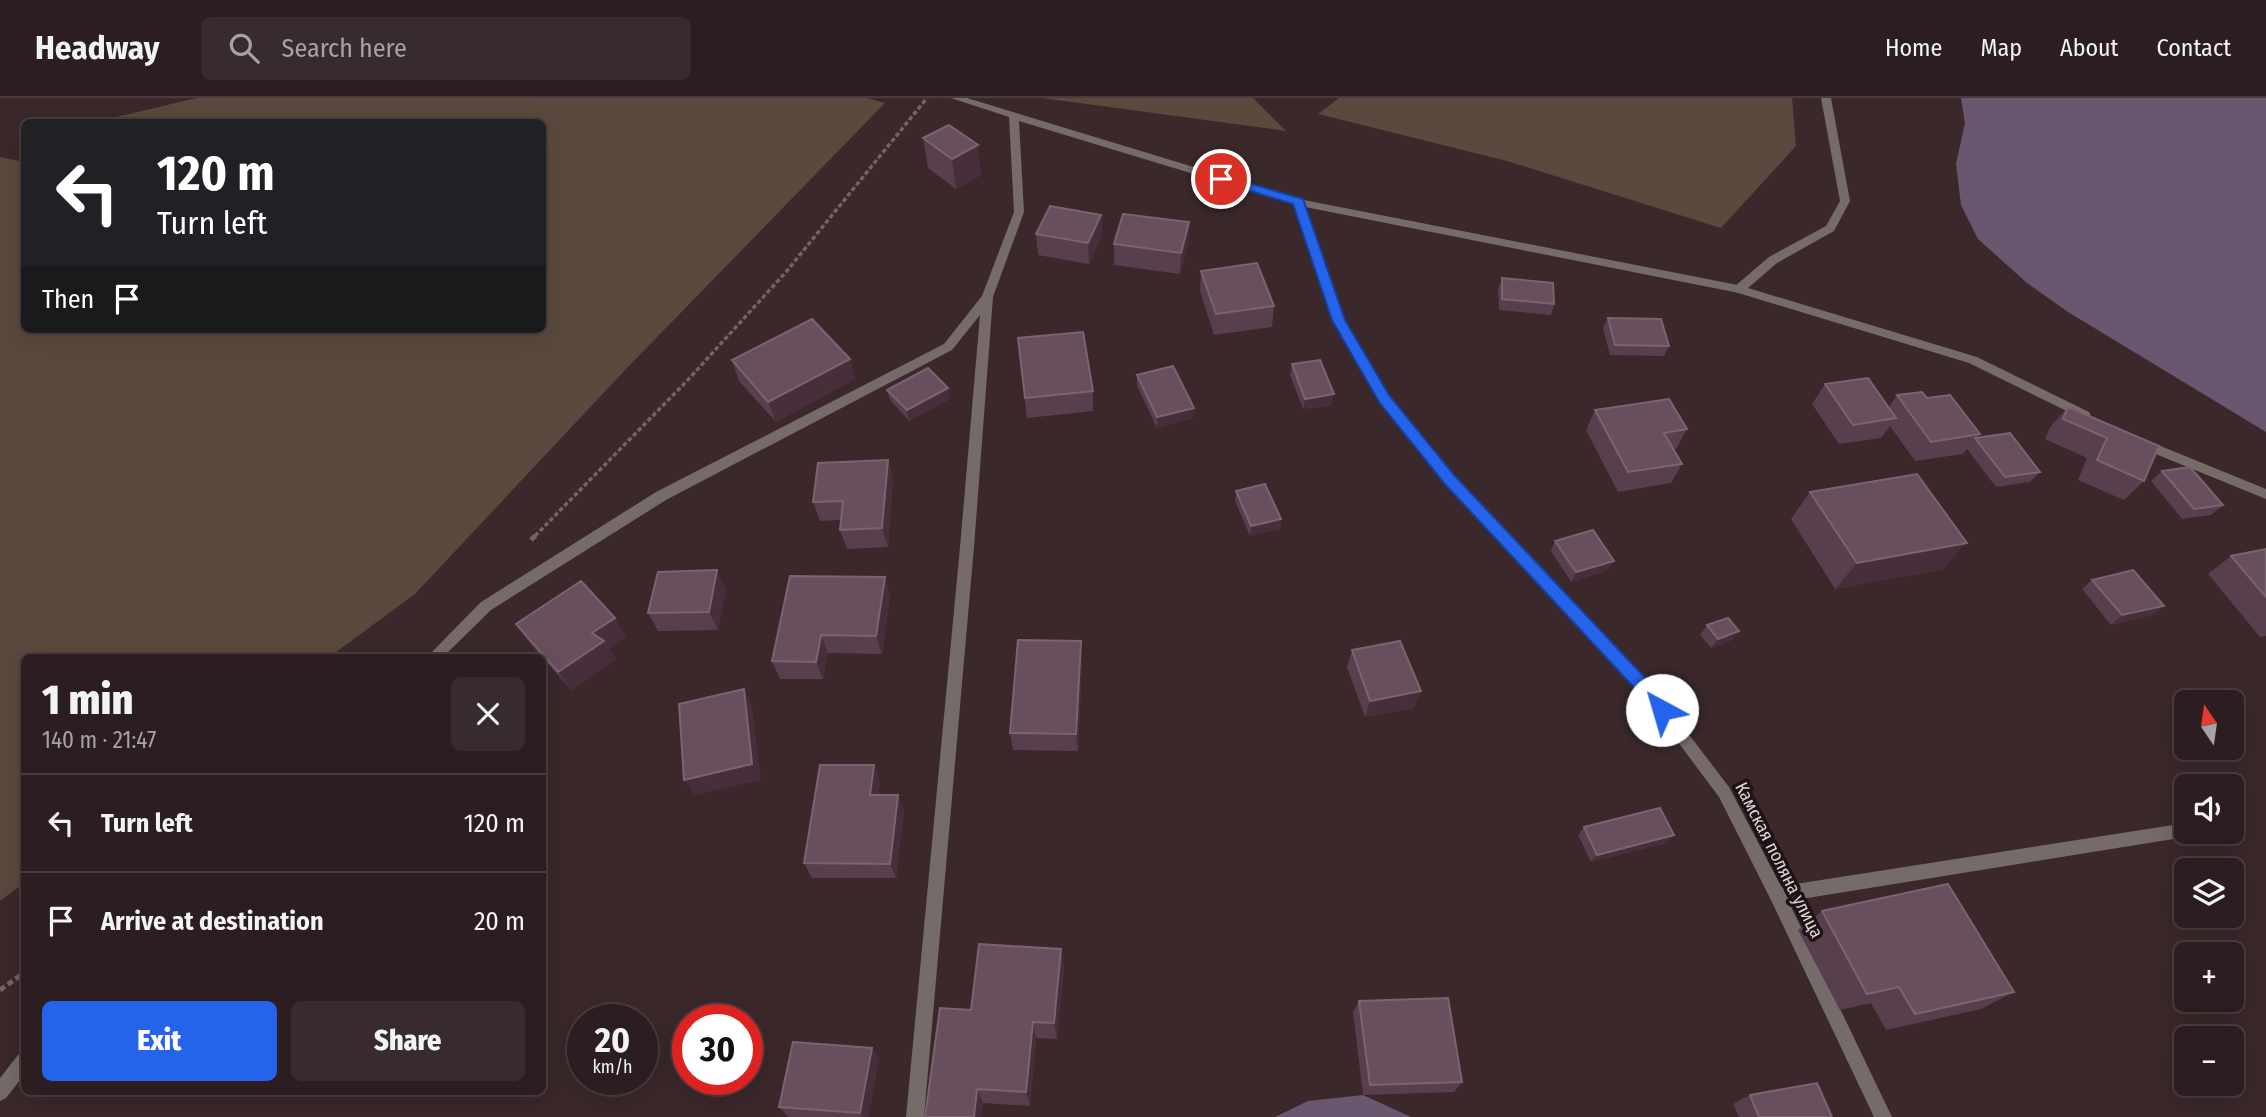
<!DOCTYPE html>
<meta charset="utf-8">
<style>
body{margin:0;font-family:"Fira Sans Condensed",sans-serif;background:#382b2d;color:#f1f3f6;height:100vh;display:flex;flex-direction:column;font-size:26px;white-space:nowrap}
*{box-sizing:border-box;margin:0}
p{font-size:23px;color:#a6a2a5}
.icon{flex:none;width:38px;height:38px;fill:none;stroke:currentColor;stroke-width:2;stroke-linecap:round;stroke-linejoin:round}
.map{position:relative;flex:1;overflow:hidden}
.details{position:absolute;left:21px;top:556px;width:525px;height:441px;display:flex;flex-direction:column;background:#2c1e20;border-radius:10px;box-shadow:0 7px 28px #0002,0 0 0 2px #483c3e}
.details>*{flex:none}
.guide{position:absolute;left:21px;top:21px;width:525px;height:214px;border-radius:10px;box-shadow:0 7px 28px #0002,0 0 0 2px #483c3e;background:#202124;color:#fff;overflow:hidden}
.needle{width:46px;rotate:347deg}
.tools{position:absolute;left:2174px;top:592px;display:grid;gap:14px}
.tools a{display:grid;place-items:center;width:70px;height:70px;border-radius:10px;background:#2c1e20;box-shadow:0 7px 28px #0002,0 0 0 2px #483c3e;font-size:35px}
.speed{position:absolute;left:567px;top:906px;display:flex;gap:14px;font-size:35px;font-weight:700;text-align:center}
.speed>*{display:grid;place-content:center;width:91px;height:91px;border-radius:50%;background:#2c1e20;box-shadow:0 7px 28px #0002,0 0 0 2px #483c3e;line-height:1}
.speed small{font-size:18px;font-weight:400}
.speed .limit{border:10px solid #d22;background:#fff;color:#111}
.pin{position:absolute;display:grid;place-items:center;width:60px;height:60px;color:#fff;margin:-30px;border:4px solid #fff;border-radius:50%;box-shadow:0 2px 7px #0007}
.me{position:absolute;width:77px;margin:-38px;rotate:321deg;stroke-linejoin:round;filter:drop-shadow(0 0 5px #0008)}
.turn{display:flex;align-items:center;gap:24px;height:147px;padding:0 21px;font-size:32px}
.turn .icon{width:91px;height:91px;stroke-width:2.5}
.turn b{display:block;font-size:49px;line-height:60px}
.then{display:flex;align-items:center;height:66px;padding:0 21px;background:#0003;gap:14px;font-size:26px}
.round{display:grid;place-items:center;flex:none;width:74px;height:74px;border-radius:10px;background:#382b2d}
.overview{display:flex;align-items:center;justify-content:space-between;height:119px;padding:0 21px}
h1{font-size:42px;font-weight:800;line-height:52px}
.primary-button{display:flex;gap:14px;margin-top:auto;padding:14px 21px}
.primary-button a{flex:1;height:80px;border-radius:10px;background:#2563eb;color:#fff;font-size:28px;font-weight:800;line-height:80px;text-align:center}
.primary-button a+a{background:#382b2d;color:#f1f3f6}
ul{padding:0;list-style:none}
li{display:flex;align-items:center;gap:21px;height:98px;padding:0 21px;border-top:2px solid #483c3e}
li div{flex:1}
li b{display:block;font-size:26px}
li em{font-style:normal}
header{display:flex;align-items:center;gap:42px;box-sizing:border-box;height:98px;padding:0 35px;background:#2c1e20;border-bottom:2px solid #483c3e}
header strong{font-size:33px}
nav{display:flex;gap:38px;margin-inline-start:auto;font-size:24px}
.search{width:490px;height:63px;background:#382b2d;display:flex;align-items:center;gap:18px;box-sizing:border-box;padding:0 24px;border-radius:10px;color:#a6a2a5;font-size:26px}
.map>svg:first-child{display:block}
.green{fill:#5a493d}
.water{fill:#695770}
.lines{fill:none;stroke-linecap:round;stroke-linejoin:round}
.path-far1{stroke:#746366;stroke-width:3.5;stroke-dasharray:4.5 2.5;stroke-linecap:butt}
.path{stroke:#746366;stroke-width:5;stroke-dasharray:6 3.5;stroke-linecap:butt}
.service{fill:#756b69;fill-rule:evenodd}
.minor{fill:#756b69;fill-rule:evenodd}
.wall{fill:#583f4e}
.shaded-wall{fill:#462f3a}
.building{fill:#674f5d;stroke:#7a6470;stroke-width:2}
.route{fill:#2563eb;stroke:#184099;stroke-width:2}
.labels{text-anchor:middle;stroke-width:7;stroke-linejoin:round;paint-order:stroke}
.street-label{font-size:18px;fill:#e1d4d6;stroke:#1c1415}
</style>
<header>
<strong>Headway</strong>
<div class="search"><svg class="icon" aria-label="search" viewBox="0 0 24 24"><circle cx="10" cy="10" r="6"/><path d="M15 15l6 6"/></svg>Search here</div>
<nav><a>Home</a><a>Map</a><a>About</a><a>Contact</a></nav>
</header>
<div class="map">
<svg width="2266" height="1019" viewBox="0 0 2266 1019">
<rect width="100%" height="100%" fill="#3a282b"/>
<path class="green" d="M197,0H867L885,5L627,270L415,496L328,560H24V785L0,803V59L24,64V231H542V24H101L108,21Z
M1042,0H1253L1286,33Z
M1339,0H1792L1796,48L1721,130L1507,63L1318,16Z"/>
<path class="water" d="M1961,0H2266V334L2068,214L2027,185L1978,141L1961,107L1956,66L1965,25Z
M1363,997L1411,1019H1275L1308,1003Z"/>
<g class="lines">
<path class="path-far1" d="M535,438L686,284L786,174L927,0"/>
<path class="path" d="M531,442L536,437
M0,892L24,875"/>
<path class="service" d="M1821,0H1831L1850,103L1834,133L1777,165L1748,190L1977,259L2089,314L2091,317L2089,320H2081L1969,265L1735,194V188L1769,159L1826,128L1840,103Z
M2141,340L2266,391V401L2136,348L2135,345Z
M2186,725V733H2193L2192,737L2186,739L1777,805L1771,802L1769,797L1771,792L1777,789Z"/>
<path class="minor" d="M951,0H967L1299,101L1743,188V194L1739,195L1305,109L1345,222L1388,298L1454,377L1652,588L1729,689L1783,792L1892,1019H1874L1771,802L1719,699L1642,596L1444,385L1380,304L1333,222L1293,106L1019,23L1024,114L993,199L974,449L924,1019H906L960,449L980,217L952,252L666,402L491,512L442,560H426L481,504L656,394L944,246L982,198L1014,114L1009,19Z
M24,954V977L6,1000L0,1003V980L18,957Z"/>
</g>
<path class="wall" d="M923,40L981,77L956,91L928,70Z
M1101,117L1102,138L1089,166L1038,157L1036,136Z
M1189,124L1188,145L1180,176L1114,167V146Z
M1201,173L1274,208L1272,229L1214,237L1200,193Z
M1502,180L1554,206L1551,217L1499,212L1498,191Z
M1608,220L1669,248L1664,258L1610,257L1603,230Z
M1018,240L1093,293V313L1027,320Z
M850,261L855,281L776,324L739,283L732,262Z
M1292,266L1332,307L1303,311L1290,277Z
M1137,277L1193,320L1157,330L1137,288Z
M1825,286L1889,309L1897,297L1927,300L1980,336L1977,339L2040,374L2030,384L1996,389L1967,351L1963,356L1915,363L1890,328L1881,340L1839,346L1812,306Z
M948,290L950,301L909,323L890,302L887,292Z
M2068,309L2159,348L2144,383L2124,402L2078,382L2087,360L2045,341L2050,329Z
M1595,312L1687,331L1676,351H1674L1682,366L1671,385L1618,394L1586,332Z
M888,362L893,382L888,449L847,451L840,432L841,422L820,423L813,404Z
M2162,373L2223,407L2211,417L2182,421L2151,383Z
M1236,393L1281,421L1280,431L1250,438L1235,403Z
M1810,394L1943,471L1835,491L1791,421Z
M1555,443L1609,472L1571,484L1551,453Z
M2266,451V538L2260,539L2208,476L2231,458Z
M885,479L890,498L882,556L828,555L823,581H780L772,563Z
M2092,482L2164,508L2153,517L2111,527L2082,491Z
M726,491L718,532L658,533L648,515Z
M516,526L626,538L609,550L616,561L571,592L529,544Z
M1707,527L1739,533L1732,542L1711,550L1700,537Z
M1352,552L1421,593L1414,610L1365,619L1347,569Z
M1082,560L1078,653L1013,652L1010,635Z
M880,683L878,697L904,712L896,780H812L804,765Z
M1584,729L1667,745L1591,764L1578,737Z
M1822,813L2014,894L1981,911L1886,932L1871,905L1840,912L1798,832Z
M1061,851L1064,869L1057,941L1036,940L1030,1008L983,1005L940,910L971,912Z
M1359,903L1462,984L1454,994L1363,997L1353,914Z
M879,961L868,1019H788L779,1009Z
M1750,997L1832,1019H1739L1733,1006Z"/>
<path class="shaded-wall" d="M978,47L981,77L956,91L952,61Z
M1101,117L1102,138L1089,166L1088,145Z
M1189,124L1188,145L1180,176L1181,155Z
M850,261L855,281L776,324L768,304Z
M948,290L950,301L909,323L907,312Z
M1334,296L1332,307L1303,311L1305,301Z
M1194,310L1193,320L1157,330V319Z
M888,362L893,382L888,449L882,430Z
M1281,421L1280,431L1250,438L1251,428Z
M1967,445L1943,471L1835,491L1857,465Z
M1614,463L1609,472L1571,484L1576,474Z
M717,472L726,491L718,532L709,514Z
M885,479L890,498L882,556L876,538Z
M2164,508L2153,517L2111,527L2122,517Z
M615,520L626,538L609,550L616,561L571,592L558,574L592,535Z
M1739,533L1732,542L1711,550L1718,541Z
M821,537L828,555L823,581L816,564Z
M1081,543L1082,560L1078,653L1076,636Z
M744,591L752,608L761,682L695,697L684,682Z
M1421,593L1414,610L1365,619L1370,603Z
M874,667L880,683L876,712L870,697Z
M898,697L904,712L896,780L890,766Z
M1674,737L1667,745L1591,764L1597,757Z
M1061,851L1064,869L1057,941L1054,925Z
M1033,924L1036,940L1030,1008L1026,994Z
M872,950L879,961L868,1019H863L860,1015Z
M977,991L983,1005L981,1019H974Z"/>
<path class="building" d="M949,27L978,47L952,61L923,40Z
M1050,108L1101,117L1088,145L1036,136Z
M1123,116L1189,124L1181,155L1114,146Z
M1257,165L1274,208L1216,216L1201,173Z
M1502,180L1553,185L1554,206L1502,201Z
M1608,220L1661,221L1669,248L1615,247Z
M812,221L850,261L768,304L732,262Z
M1083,234L1093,293L1025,300L1018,240Z
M1320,262L1334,296L1305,301L1292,266Z
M1173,268L1194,310L1157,319L1137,277Z
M928,270L948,290L907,312L887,292Z
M1868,280L1896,320L1853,327L1825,286Z
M1922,294L1927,300L1950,297L1980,336L1931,344L1897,297Z
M1669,301L1687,331L1664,335L1682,366L1628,374L1595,312Z
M2068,309L2159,348L2144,383L2097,362L2107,340L2063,321Z
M2010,335L2040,374L2005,379L1975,340Z
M888,362L882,430L840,432L843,403L813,404L818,365Z
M2190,369L2223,407L2194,411L2162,373Z
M1917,376L1967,445L1857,465L1810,394Z
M1265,386L1281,421L1251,428L1236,393Z
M1593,432L1614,463L1576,474L1555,443Z
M2266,451V499L2231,458Z
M717,472L709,514L648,515L658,474Z
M2133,472L2164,508L2122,517L2092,482Z
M790,478L885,479L876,538L821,537L816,564L772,563Z
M581,483L615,520L592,535L604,543L558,574L516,526Z
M1728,520L1739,533L1718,541L1707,527Z
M1018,542L1081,543L1076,636L1010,635Z
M1400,543L1421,593L1370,603L1352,552Z
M744,591L752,666L684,682L679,606Z
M820,667H874L870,697H898L890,766L804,765Z
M1660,710L1674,737L1597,757L1584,729Z
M1948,786L2014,894L1915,916L1899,889L1867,896L1822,813Z
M979,846L1061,851L1054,925L1033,924L1026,994L977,991L974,1019H925L940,910L971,912Z
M1448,900L1462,984L1370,987L1359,903Z
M793,944L872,950L860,1015L779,1009Z
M1817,985L1832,1019H1759L1750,997Z"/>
<path class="route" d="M1221,77L1303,101L1345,222L1389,297L1454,377L1652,587L1670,612L1668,618C1654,623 1648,607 1641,597L1444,385L1379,304L1332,222L1293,106L1217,83V78Z"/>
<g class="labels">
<g class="street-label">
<text transform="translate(1779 762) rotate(63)" y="6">Камская поляна улица</text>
</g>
</g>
</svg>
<div class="tools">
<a><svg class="needle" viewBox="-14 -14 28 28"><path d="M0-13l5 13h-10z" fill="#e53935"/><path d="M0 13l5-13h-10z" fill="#a6a2a5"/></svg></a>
<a><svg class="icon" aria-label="sound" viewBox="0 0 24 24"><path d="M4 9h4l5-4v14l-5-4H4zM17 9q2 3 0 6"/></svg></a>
<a><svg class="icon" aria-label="layers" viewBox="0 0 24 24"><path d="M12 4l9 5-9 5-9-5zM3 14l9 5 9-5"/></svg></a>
<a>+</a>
<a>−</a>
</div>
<div class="speed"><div>20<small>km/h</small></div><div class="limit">30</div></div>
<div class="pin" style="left:1221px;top:81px;background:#d93025"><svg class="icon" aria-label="arrive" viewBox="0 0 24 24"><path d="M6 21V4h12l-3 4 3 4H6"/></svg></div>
<svg class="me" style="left:1662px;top:612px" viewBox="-20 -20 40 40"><circle r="19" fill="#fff"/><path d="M0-13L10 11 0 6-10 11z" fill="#2563eb"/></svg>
<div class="guide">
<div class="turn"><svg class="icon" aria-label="left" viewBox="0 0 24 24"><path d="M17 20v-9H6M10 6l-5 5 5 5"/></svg><div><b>120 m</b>Turn left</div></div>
<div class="then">Then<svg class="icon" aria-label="arrive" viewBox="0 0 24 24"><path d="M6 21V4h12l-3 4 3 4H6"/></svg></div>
</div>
<section class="details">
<div class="overview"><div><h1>1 min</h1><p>140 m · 21:47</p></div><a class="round"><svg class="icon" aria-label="close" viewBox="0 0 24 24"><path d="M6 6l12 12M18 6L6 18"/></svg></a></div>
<ul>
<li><svg class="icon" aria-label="left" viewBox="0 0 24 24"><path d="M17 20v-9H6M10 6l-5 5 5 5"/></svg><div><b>Turn left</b></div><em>120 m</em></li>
<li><svg class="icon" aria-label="arrive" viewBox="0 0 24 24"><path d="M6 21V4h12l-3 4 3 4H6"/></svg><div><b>Arrive at destination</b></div><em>20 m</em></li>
</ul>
<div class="primary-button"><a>Exit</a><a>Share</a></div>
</section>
</div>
